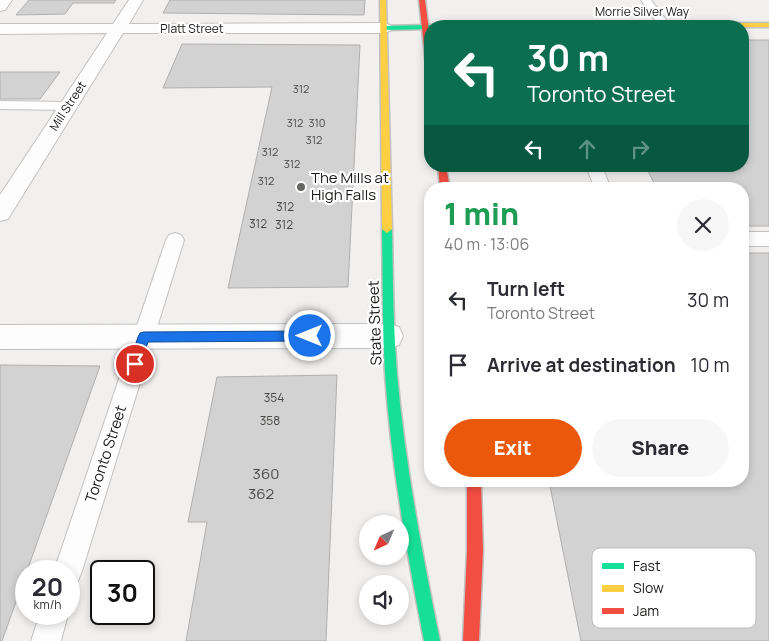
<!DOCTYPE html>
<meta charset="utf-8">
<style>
body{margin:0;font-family:Manrope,sans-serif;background:#f7f7f7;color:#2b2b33;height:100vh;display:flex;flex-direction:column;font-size:19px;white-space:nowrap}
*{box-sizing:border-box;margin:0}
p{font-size:16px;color:#7c7c81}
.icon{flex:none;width:28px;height:28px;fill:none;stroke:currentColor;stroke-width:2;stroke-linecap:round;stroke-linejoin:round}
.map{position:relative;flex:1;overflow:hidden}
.sheet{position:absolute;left:424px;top:182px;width:325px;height:305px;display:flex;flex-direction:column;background:#fff;border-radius:20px;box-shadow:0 2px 8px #0003}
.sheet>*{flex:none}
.guide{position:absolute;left:424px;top:20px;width:325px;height:152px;border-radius:20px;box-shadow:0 2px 8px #0003;background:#0b6e4f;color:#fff;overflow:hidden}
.needle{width:32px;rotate:224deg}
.buttons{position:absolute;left:359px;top:515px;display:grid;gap:10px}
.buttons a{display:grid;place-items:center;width:50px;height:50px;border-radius:50%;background:#fff;box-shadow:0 2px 8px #0003;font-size:25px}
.speed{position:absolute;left:15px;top:560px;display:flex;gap:10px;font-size:25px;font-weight:700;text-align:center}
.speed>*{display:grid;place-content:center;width:65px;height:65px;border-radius:50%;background:#fff;box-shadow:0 2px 8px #0003;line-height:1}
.speed small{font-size:12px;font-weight:400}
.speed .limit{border:2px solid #111;border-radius:8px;background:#fff;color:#111}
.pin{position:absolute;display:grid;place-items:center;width:42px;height:42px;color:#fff;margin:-21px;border:2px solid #fff;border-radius:50%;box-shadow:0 1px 5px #0007}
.me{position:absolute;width:55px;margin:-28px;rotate:270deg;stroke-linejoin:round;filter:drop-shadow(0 0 4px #0008)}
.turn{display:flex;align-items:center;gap:18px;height:105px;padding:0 20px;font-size:22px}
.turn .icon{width:65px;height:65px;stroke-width:2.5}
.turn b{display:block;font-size:35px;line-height:42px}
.lanes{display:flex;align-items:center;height:48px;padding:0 20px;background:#0003;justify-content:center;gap:25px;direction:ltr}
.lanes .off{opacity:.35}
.round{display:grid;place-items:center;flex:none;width:52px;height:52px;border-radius:26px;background:#f7f7f7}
.headline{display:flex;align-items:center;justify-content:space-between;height:85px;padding:0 20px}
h1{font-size:30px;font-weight:800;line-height:38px;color:#1e9e55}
.action{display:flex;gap:10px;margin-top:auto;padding:10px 20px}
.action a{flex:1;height:58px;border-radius:30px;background:#ea580c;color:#fff;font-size:20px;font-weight:800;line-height:58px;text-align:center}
.action a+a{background:#f7f7f7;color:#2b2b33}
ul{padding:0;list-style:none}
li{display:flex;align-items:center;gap:15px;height:65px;padding:0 20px}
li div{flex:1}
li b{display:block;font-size:19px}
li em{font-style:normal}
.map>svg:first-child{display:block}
.building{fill:#d3d2d2;stroke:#b0afaf}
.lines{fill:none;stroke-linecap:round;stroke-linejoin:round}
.lane-casing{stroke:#c2c1c0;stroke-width:2}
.street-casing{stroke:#c2c1c0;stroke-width:2}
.fast-casing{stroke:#c2c1c0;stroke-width:3}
.slow-casing{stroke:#c2c1c0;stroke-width:3}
.jam-casing{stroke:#c2c1c0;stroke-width:3}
.lane{fill:#fdfdfd;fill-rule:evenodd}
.street{fill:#fdfdfd;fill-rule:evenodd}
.fast{fill:#16e098;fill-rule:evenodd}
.slow{fill:#ffcf43;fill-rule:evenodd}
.jam{fill:#f24e42;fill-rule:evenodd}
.route{fill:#1a73e8;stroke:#114b97}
.poi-dot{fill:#656563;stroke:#fff;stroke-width:2}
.labels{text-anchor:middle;stroke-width:4.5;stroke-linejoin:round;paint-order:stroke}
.far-number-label{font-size:11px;fill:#484846}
.far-street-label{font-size:12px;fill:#1a1a18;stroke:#fff}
.number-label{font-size:12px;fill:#484846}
.poi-label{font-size:15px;fill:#1a1a18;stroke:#fff;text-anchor:start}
.street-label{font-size:15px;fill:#1a1a18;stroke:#fff}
.near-number-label{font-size:15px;fill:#484846}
.key{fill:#fff;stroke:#bababa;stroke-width:1}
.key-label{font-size:14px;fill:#1a1a18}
</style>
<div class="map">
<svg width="769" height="641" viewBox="0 0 769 641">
<rect width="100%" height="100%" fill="#f1f0ef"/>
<path class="building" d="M29,0H116L114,3H73L65,14L16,15Z
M170,0H365L364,15L163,13Z
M742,40H769V226H742V189H657L648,171H640L638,166H742Z
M182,44L360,45L348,287L228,288L272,87L163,88Z
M0,72H60L40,99H0Z
M742,253H769V641H581L549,481H742Z
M0,365L100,366L2,641H0Z
M337,375L326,641H186L207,522H188L217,377Z"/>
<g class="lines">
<defs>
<path id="lane" d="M641,0H651L671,26H659Z
M0,101L69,102L76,106L69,110L0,109Z
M586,166H602L611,189H595Z
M742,232H769V246H742Z
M175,233L181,235L184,240L82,571L78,581L69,584V571H54L166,240L169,235Z
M40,614H68L61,641H31Z"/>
<path id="street" d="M0,0H12L5,10L0,11Z
M129,0H143L129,24L384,23L390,25L392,28L390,31L384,33H123L8,219L0,221V195L107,33L0,34V24H113Z
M389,324L399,327L403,336L399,345L389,348L0,349V325Z"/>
<path id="fast" d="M430,25L433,26H430V29L384,30L381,28L384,26Z
M387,225L392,229C393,277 393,326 397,374C405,464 422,553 440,641H424C407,553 391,464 385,374C382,325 383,277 382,229Z"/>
<path id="slow" d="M380,0H386L392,229L387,233L382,229Z
M769,23V27L513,26L516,24Z"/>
<path id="jam" d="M419,0H425L430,39V68L426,66Z
M438,166H446L450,189H440Z
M467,481H481L483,551L479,641H463L467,551Z"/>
</defs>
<use href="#lane" class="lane-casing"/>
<use href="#street" class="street-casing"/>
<use href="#fast" class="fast-casing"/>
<use href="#slow" class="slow-casing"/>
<use href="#jam" class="jam-casing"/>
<use href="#lane" class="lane"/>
<use href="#street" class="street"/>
<use href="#fast" class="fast"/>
<use href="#slow" class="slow"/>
<use href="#jam" class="jam"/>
</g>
<path class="route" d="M310,331L314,333L316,336L314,340L310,341L148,342L139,368L135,370L131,368L129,364L138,337L140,333L144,332Z"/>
<circle class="poi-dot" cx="301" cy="187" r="5"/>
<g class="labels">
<g class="far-number-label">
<text x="301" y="93">312</text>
<text x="295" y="127">312</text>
<text x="317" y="127">310</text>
<text x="314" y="144">312</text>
<text x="270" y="156">312</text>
<text x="292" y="168">312</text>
<text x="266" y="185">312</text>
</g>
<g class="far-street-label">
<text x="642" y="16">Morrie Silver Way</text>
<text x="192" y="33">Platt Street</text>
<text transform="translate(68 106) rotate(-57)" y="4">Mill Street</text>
</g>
<g class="number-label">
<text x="285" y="211">312</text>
<text x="258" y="228">312</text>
<text x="284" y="229">312</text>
<text x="274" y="402">354</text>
<text x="270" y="425">358</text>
</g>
<g class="poi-label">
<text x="311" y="183">The Mills at<tspan x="311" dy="17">High Falls</tspan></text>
</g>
<g class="street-label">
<text transform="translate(375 323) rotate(-92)" y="5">State Street</text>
<text transform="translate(106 454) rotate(-72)" y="5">Toronto Street</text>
</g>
<g class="near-number-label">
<text x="266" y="479">360</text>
<text x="261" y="499">362</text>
</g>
</g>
<rect x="592" y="548" width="164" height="80" rx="8" class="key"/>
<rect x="602" y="563" width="22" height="6" fill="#16e098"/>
<rect x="602" y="585" width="22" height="7" fill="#ffcf43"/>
<rect x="602" y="608" width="22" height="6" fill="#f24e42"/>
<g class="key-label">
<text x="633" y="571">Fast</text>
<text x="633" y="593">Slow</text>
<text x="633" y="616">Jam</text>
</g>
</svg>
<div class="buttons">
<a><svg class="needle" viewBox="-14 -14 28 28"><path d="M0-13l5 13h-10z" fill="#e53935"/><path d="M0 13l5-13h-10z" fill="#7c7c81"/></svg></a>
<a><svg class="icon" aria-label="sound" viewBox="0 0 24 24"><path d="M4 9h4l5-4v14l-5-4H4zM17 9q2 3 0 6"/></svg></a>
</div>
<div class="speed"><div>20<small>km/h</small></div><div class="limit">30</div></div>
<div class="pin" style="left:135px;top:364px;background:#d93025"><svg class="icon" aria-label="arrive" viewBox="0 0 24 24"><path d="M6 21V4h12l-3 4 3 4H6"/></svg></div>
<svg class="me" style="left:310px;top:336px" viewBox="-20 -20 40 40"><circle r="17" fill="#1a73e8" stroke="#fff" stroke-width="3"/><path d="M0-11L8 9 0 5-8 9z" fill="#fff"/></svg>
<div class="guide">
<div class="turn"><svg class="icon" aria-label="left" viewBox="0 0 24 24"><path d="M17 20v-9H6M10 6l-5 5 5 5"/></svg><div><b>30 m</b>Toronto Street</div></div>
<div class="lanes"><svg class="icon" aria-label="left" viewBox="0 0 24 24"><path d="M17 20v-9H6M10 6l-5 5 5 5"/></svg><svg class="icon off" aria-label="ahead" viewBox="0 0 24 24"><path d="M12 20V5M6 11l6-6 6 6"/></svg><svg class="icon off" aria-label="right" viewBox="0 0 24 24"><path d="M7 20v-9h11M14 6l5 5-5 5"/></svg></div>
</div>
<section class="sheet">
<div class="headline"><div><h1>1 min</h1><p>40 m · 13:06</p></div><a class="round"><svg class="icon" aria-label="close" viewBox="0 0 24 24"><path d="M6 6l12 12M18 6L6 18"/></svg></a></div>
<ul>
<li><svg class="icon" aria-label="left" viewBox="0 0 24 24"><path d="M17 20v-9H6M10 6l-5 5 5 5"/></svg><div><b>Turn left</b><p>Toronto Street</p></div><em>30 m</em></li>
<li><svg class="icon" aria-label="arrive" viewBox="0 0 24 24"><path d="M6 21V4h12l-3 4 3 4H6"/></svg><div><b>Arrive at destination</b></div><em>10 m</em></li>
</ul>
<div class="action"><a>Exit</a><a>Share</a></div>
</section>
</div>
